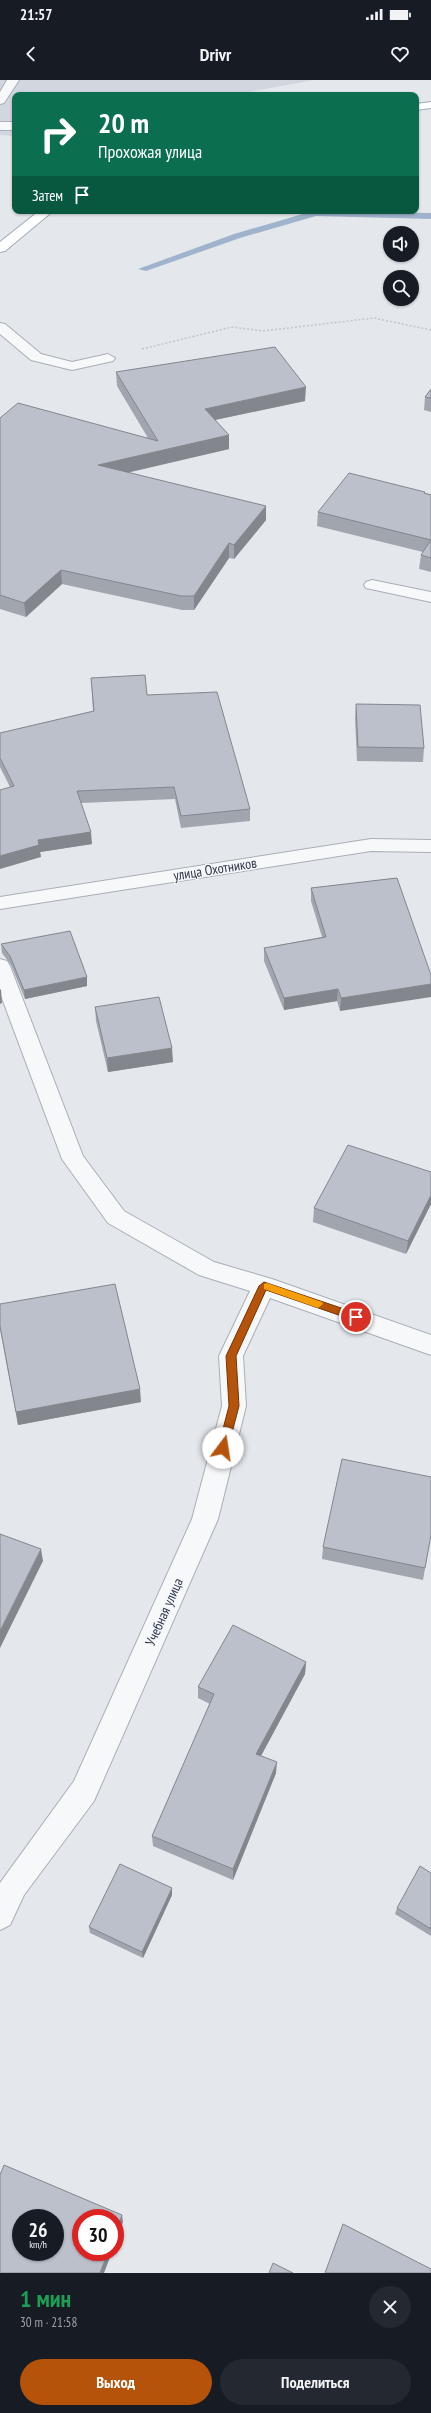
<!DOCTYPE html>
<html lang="ru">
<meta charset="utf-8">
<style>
body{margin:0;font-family:"PT Sans Narrow",sans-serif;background:#242831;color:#f1f3f6;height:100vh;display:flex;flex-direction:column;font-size:15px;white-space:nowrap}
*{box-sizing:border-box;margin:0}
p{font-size:13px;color:#9ea1a6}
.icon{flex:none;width:22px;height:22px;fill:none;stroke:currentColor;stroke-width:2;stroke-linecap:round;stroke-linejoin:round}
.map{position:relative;height:2193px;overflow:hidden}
.sheet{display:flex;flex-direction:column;background:#171b24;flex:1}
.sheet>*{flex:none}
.banner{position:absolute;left:12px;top:12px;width:407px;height:122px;border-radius:8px;box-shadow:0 1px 3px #0004;background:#0b6e4f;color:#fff;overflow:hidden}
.tools{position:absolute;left:383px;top:146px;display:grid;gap:8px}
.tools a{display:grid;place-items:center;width:36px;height:36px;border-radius:50%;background:#171b24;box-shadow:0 1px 3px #0004;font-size:20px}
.speed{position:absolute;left:12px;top:2129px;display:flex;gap:8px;font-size:20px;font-weight:700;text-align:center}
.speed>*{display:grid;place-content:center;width:52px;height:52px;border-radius:50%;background:#171b24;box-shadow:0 1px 3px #0004;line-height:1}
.speed small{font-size:10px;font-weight:400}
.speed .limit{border:6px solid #d22;background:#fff;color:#111}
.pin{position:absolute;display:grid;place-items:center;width:34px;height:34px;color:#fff;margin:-17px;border:2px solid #fff;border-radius:50%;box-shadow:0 1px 4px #0007}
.me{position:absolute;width:44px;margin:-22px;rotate:14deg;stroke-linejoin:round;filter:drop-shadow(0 0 3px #0008)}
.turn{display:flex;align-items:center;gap:14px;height:84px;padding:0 20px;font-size:18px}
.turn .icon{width:52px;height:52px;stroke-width:2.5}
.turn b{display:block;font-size:28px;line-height:34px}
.then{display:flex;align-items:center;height:38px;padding:0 20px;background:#0003;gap:8px;font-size:15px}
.round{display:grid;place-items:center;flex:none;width:42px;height:42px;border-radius:21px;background:#242831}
.head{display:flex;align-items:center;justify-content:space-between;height:68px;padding:0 20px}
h1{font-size:24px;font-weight:600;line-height:30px;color:#1e9e55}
.button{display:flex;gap:8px;margin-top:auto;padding:8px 20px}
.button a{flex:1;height:46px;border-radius:24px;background:#b45309;color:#fff;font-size:16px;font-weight:600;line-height:46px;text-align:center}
.button a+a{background:#242831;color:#f1f3f6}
.status{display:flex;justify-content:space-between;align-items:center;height:28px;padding:0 20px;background:#171b24;direction:ltr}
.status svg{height:11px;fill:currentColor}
header{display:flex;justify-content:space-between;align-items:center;height:52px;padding:0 20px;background:#171b24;font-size:18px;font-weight:600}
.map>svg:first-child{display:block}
.built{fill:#d2d6de}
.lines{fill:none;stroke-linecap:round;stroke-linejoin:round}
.stream{fill:#9fb4cc;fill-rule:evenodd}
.minor-casing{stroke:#a9aeb7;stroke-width:2}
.major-casing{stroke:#a3abb8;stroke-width:2}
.path{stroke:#c2c5cb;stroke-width:1.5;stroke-dasharray:2 2;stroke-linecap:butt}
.minor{fill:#f7f8fa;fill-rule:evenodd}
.major{fill:#fff;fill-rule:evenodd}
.wall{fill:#a1a5ae}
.shaded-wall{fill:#83868d}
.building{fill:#bbc0ca;stroke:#83868d;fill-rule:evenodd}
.route{fill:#b45309;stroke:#753606}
.slow{fill:#f59e0b}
.labels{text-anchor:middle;stroke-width:3;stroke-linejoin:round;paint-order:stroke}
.street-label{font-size:14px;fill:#2b3445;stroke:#f4f6f9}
</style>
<div class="status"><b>21:57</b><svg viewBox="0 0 49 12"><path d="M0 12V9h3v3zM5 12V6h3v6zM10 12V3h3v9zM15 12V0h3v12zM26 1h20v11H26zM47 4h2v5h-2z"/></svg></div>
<header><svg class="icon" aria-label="back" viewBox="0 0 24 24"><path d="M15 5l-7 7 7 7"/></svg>Drivr<svg class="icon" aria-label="heart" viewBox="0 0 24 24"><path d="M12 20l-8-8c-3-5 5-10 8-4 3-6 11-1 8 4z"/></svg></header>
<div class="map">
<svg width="431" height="2193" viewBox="0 0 431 2193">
<rect width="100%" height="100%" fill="#e4e7ec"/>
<path class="built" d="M0,0H314L233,15H15V56L0,55Z"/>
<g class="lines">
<path class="stream" d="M313,131L431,133V139L316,136L240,158L146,191L138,189L234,154Z"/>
<defs>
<path id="minor" d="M7,0H19L4,23L0,24V12Z
M0,42H15V50H0Z
M0,243L5,244L41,274L72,282L108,274L115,278L113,281L72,290L31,280L0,254Z
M372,500L431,512V522L366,508L364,505L366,502Z
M371,759L431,760V772L371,771L0,829V817Z
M0,879L7,881L10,886L83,1076L124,1131L214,1182L272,1199L431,1255V1275L270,1218L243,1276L246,1326L218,1439L94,1721L24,1815L10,1845L0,1850V1803L74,1701L192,1439L222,1326L219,1276L250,1211L199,1195L108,1143L62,1079L0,913Z"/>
<path id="major" d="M431,22V28L416,30V24Z
M39,131H53L5,171L0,172V162Z"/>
</defs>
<use href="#minor" class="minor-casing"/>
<use href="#major" class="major-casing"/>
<path class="path" d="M142,269L232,247L263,251L374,238L431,250"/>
<use href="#minor" class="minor"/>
<use href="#major" class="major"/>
</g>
<path class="wall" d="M116,292L305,321L215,340L229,355V369L127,393L266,440L234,479L229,478L194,530H182L62,504L26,537L0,529V338L148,358L117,306Z
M431,309V332L424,330L425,317Z
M425,412V413L431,415V492L419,489L421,475L423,472L317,446L318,432Z
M91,598L147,615L250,729V741L181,748L175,719L81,723L92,764L40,772L41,777L10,707L0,687V653L93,631Z
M356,624L424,668L423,682L357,681L355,638Z
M397,798L340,931L337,921L284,930L264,881V868L322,857L311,821V808Z
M1,864L87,897V906L25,919L11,885L2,873Z
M95,927L173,982L108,992L96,941Z
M431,1092V1124L406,1174L313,1142L314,1128Z
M0,1224L141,1322L18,1345L0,1249Z
M431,1455L423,1500L322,1479L323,1467Z
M306,1582L305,1594L261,1676L276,1693L233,1800L153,1766L152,1756L210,1624L198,1618V1607Z
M431,1793V1856L395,1834L397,1828Z
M172,1808V1815L143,1878L90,1853L89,1847Z"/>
<path class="shaded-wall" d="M306,307L305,321L205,342V329Z
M229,355V369L99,399L98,385Z
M266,426V440L234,479V465Z
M229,463V478L194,530V516Z
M61,490L62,504L26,537L24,523Z
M91,752L92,764L40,772L41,777L0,789V776L38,760Z
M87,897V906L25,919L24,910Z
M431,904V917L340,931L341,918Z
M1,909L2,923L0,924V910Z
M338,909L337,921L284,930V918Z
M172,968L173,982L108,992L107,978Z
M431,1115V1124L406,1174L408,1161Z
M140,1309L141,1322L18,1345L16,1332Z
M41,1469L43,1481L0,1568V1551Z
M306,1582L305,1594L256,1685V1674Z
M277,1682L276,1693L233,1800V1789Z
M172,1808V1815L143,1878L142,1872Z
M122,2135L123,2142L115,2164V2154Z
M108,2172H112L104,2193H100Z"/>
<path class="building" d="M275,267L306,307L205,329L229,355L98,385L266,426L234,465L229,463L194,516H181L61,490L24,523L0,515V338L18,323L158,361L116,292Z
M431,309V318L425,317Z
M349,393L425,412L424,413L431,415V460L318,432Z
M431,460V478L421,475Z
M145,595L147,615L217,612L250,729L181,736L174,707L77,711L91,752L38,760L39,765L0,776V710L14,706L0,678V653L94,631L91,598Z
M356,624L420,625L424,668L358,667Z
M397,798L431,895V904L341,918L338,909L284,918L264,868L326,857L311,808Z
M70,851L87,897L24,910L10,876L1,864Z
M159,917L172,968L107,978L95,927Z
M348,1065L431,1092V1115L408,1161L314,1128Z
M115,1204L140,1309L16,1332L0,1246V1224Z
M342,1379L431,1397V1455L425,1488L323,1467Z
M0,1454L41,1469L0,1551Z
M233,1545L306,1582L256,1674L277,1682L233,1789L152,1756L214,1614L198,1607Z
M120,1784L172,1808L142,1872L89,1847Z
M420,1786L431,1793V1849L397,1828Z
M4,2085L122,2135L115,2154V2138H81V2172H108L100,2193H0V2095ZM21,2138H55V2172H21Z
M343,2144L431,2189V2193H325Z
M273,2183L293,2193H269Z"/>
<path class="route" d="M264,1202L359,1234L361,1237L356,1241L266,1210L236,1276L239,1326L228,1368L223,1373L218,1368L229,1326L226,1276L259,1206Z"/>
<path class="slow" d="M267,1203L322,1222L323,1224L318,1228L264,1209V1204Z"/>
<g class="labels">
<g class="street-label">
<text transform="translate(215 789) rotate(-9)" y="5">улица Охотников</text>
<text transform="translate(164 1532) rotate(-66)" y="5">Учебная улица</text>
</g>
</g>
</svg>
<div class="tools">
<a><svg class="icon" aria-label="sound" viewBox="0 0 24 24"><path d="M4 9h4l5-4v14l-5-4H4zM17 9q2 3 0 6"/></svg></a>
<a><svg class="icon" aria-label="search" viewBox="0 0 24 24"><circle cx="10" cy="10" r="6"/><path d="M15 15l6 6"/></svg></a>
</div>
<div class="speed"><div>26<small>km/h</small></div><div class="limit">30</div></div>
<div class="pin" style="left:356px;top:1237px;background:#d93025"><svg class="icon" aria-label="arrive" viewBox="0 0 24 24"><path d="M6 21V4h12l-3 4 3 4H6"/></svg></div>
<svg class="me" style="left:223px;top:1368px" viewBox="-20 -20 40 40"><circle r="19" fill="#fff"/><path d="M0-13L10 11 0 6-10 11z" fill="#b45309"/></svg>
<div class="banner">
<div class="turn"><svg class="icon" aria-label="right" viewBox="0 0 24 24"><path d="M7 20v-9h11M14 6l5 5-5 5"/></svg><div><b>20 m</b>Прохожая улица</div></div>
<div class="then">Затем<svg class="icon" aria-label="arrive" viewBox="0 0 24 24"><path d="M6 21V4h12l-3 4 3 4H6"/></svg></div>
</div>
</div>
<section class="sheet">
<div class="head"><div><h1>1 мин</h1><p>30 m · 21:58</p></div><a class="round"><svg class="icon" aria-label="close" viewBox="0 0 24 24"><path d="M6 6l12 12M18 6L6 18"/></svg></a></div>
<div class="button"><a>Выход</a><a>Поделиться</a></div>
</section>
